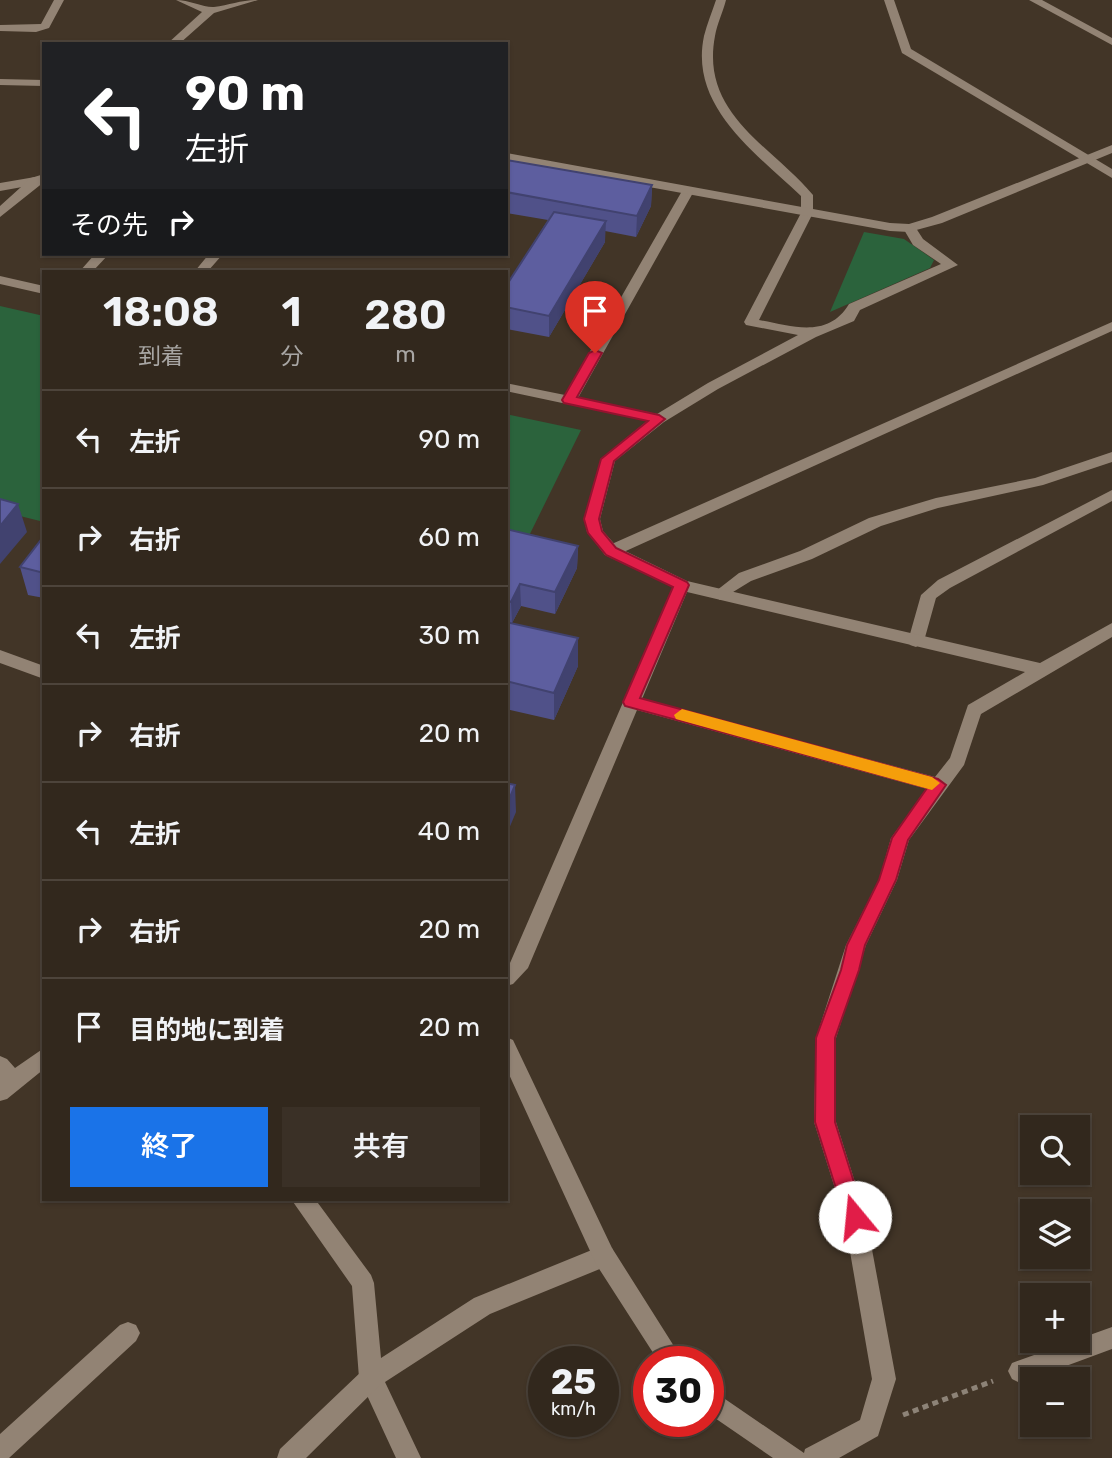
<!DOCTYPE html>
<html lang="ja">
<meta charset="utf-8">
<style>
body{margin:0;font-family:Rubik,"Noto Sans JP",sans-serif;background:#3a3026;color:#f1f3f6;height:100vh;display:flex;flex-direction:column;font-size:26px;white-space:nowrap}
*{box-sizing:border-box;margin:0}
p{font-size:23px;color:#a8a6a4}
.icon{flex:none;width:38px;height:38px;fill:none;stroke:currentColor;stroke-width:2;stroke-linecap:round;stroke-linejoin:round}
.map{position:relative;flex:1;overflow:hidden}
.side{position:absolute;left:42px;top:270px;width:466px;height:931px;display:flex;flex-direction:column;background:#32281d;border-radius:0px;box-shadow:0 2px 5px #0004,0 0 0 2px #4d443b}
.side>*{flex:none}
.top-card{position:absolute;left:42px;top:42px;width:466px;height:214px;border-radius:0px;box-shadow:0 2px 5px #0004,0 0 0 2px #4d443b;background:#202124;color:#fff;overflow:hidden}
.buttons{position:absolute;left:1020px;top:1115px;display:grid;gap:14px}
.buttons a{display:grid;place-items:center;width:70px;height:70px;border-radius:0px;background:#32281d;box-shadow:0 2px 5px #0004,0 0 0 2px #4d443b;font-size:35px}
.speed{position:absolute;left:528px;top:1346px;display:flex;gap:14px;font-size:35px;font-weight:700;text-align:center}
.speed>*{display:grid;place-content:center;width:91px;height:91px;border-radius:50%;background:#32281d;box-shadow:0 2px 5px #0004,0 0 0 2px #4d443b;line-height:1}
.speed small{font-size:18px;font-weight:400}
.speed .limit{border:10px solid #d22;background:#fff;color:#111}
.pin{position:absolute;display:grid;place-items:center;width:60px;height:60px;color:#fff;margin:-72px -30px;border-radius:50% 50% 50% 0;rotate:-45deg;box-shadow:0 0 7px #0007}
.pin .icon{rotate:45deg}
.me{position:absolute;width:77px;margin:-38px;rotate:343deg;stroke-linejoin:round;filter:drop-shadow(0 0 5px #0008)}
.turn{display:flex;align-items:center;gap:24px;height:147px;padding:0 28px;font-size:32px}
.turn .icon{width:91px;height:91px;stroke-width:2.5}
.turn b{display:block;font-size:49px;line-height:60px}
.then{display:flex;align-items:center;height:66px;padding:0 28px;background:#0003;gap:14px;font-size:26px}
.eta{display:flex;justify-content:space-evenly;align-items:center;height:119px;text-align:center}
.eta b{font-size:42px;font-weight:600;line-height:49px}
.cta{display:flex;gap:14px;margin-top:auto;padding:14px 28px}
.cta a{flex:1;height:80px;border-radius:0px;background:#1a73e8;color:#fff;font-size:28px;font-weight:600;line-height:80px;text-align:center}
.cta a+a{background:#3a3026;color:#f1f3f6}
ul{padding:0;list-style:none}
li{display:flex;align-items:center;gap:21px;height:98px;padding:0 28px;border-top:2px solid #4d443b}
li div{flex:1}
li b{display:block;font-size:26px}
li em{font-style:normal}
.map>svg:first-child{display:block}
.green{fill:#2b633c}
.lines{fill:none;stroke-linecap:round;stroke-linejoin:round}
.path{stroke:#8d8377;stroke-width:5;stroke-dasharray:6 4.5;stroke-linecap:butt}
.lane{fill:#928374;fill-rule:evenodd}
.street{fill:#928374;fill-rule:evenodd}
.secondary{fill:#928374;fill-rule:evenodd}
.wall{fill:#505189}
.shaded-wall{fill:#41426f}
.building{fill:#5d5e9f;stroke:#41426f;stroke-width:2}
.route{fill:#e11d48;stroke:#92132f;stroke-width:2}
.slow{fill:#f59e0b}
</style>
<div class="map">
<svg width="1112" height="1458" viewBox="0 0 1112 1458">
<rect width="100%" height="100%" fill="#423527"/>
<path class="green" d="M864,232L904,239L934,260L930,268L830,312Z
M0,306L44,316V522L0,511Z
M506,414L581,430L525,544L506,539Z"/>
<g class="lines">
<path class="path" d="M903,1415L993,1381"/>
<path class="lane" d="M1112,322V331L617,555H605L603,551L605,547Z
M1112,452V462L1043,485L938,508L881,526L812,559L751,581L720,600L712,594L739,573L800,551L869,518L936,498L1035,478Z
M1112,490V501L950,588L936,598L924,641L916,647L910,645L908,641L921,595L938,580Z
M291,1199H315L371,1275L374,1283L381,1358L474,1298L604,1245L612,1248L615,1256L612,1264L490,1314L385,1382L421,1458H396L359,1378L352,1286Z
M128,1322L136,1325L140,1333L136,1341L9,1458H0V1434L120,1325Z
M1112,1327V1349L1020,1383L1012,1379L1008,1371L1012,1363Z"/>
<path class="street" d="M54,0H64L49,28L36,32L0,31V25L41,24Z
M176,0C189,0 205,8 214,7C229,5 242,0 258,0L214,13L179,44H167L202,12Z
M716,0H726C723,12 717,24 715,36C700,114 772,146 813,195V213L759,320C792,326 828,339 849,304L941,264L913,245L903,228L904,225H914L923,239L958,265L860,310L854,321L816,337L718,389L664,422L615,461L600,519L603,531L617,547L687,581L1040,663L1112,623V637L981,714L964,765L909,840L897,880L866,945L836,1038V1122L866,1217L896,1379L878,1436L839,1458H773L709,1414V1388L804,1453L805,1449L860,1420L872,1379L844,1217L814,1122L816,1038L846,945L879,880L891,838L927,789L637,710L528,968L513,984L506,986V967L510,963L673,587L605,555L587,532L584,519L601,459L647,421L506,391V383L565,395L682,191L688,187L694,191L578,398L657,414L708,383L798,335L746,325L744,322L801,213V196C756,153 689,107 704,36C707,24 712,12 716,0ZM687,592L1025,672L968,705L950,758L935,777L642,699Z
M884,0H894L911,49L1112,169V178L902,53Z
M1029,0H1042L1112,38V45Z
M35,177L39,178V184L0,191V183Z
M95,254H109L93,271H80Z
M209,254H223L208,271H195Z
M0,276L44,286V294L0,284Z
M0,650L44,666V679L0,663Z
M506,1037L513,1040L612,1248L684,1362H659L596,1264L506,1068Z
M44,1048V1069L7,1099L0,1101V1056L7,1059L15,1068Z
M371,1366L379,1370L383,1378L379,1386L306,1458H277L280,1449L363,1370Z"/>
<path class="secondary" d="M0,79L44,80V86L0,85Z
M1112,145V153L942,223L909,232L890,231L506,161V153L890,223L909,224L932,217Z
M44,174V182L0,217V206L31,178Z"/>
</g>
<path class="wall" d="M506,160L652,185L651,206L636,237L605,231V242L549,337L506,329V286L548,220L506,213Z
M506,529L578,546L577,568L555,614L521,606L512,623L578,666L554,720L506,709Z
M44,536V598L28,595L20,567Z"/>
<path class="shaded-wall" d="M652,185L651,206L636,237L637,216Z
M606,221L605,242L549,337V316Z
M18,504L27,532L0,564V526Z
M578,546L577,568L555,614V592Z
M520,584L521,606L512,623L511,602Z
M578,638V666L554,720V693Z
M515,785L516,812L506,836V807Z"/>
<path class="building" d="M506,160L652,185L637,216L506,192Z
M554,212L606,221L549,316L506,307V286Z
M0,499L18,504L0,526Z
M506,529L578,546L555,592L520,584L511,602L506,600Z
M44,536V573L20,567Z
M506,622L578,638L554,693L506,681Z
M506,783L515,785L506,807Z"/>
<path class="route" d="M595,350L602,353L577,397L659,415L665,419L614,461L599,519L602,531L616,548L687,582L689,585L640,698L938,779L946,785L908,840L896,880L865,945L859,970L835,1038V1122L865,1217L862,1224L855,1227L848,1224L845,1217L815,1122L816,1038L841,970L847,945L879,880L892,838L927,788L625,706L623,702L673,587L606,555L588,533L584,519L601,459L648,421L564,403L562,400L589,353Z"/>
<path class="slow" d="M682,709L932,777L940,783L932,790L676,719L674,715Z"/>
</svg>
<div class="buttons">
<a><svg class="icon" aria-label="search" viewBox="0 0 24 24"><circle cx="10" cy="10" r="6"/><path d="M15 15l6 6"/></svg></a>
<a><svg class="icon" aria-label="layers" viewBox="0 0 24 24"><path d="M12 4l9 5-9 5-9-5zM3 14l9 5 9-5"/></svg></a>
<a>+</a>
<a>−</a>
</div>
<div class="speed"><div>25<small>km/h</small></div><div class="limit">30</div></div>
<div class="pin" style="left:595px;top:353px;background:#d93025"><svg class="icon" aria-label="arrive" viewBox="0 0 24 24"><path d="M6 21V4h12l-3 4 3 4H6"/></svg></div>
<svg class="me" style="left:855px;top:1217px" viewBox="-20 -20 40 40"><circle r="19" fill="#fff"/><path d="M0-13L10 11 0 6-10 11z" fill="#e11d48"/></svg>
<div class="top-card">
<div class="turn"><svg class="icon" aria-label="left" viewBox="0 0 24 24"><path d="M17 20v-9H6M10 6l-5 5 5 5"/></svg><div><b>90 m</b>左折</div></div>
<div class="then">その先<svg class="icon" aria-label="right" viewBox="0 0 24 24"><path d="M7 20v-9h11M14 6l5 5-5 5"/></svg></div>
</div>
<section class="side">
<div class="eta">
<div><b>18:08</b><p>到着</p></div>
<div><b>1</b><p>分</p></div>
<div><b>280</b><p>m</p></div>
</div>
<ul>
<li><svg class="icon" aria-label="left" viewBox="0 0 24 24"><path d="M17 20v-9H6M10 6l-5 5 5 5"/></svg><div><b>左折</b></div><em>90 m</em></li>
<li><svg class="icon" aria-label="right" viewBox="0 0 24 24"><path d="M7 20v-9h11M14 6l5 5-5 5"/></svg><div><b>右折</b></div><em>60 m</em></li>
<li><svg class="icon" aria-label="left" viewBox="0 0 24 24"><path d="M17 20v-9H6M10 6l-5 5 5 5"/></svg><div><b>左折</b></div><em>30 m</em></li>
<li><svg class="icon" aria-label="right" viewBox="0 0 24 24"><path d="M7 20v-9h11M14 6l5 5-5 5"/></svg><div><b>右折</b></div><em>20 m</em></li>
<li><svg class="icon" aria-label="left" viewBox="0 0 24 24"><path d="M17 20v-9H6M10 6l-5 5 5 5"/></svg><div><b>左折</b></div><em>40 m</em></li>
<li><svg class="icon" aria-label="right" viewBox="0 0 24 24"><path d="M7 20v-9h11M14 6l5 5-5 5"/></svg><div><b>右折</b></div><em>20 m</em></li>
<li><svg class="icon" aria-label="arrive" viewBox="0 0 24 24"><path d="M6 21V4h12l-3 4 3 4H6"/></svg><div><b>目的地に到着</b></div><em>20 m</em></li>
</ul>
<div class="cta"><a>終了</a><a>共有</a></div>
</section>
</div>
